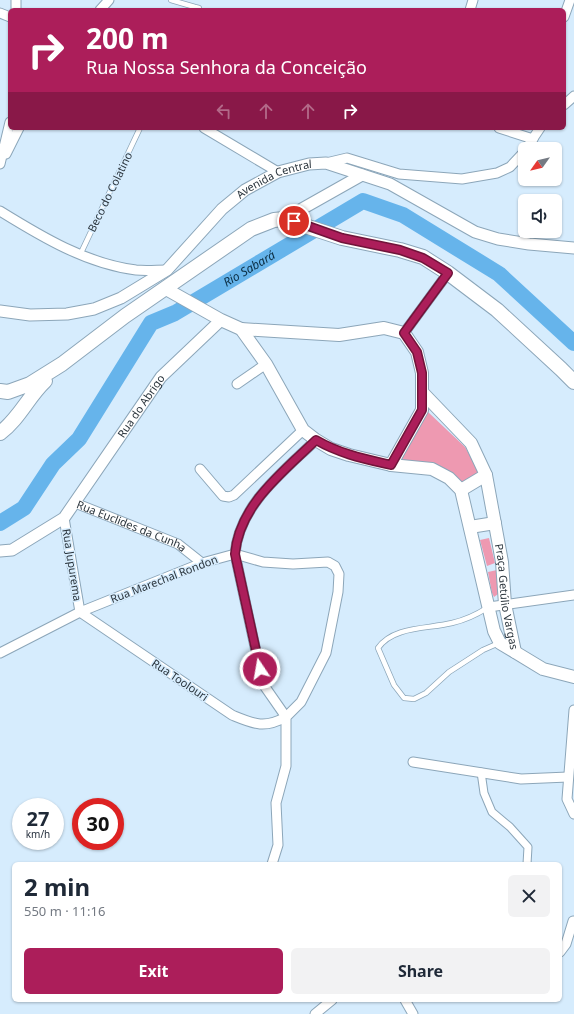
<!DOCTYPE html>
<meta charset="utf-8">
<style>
body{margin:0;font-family:"Noto Sans",sans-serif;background:#f2f2f3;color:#1f2937;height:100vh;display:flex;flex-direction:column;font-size:15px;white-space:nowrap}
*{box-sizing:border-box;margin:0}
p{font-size:13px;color:#747a83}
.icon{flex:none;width:22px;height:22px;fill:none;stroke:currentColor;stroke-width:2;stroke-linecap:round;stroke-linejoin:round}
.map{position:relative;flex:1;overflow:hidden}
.details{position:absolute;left:12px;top:862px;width:550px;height:140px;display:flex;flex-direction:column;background:#fff;border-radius:6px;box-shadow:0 1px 3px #0004}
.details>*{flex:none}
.top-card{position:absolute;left:8px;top:8px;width:558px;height:122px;border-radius:6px;box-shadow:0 1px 3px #0004;background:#ac1e5a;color:#fff;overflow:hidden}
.needle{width:26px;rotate:236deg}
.controls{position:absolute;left:518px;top:142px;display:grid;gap:8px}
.controls a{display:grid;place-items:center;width:44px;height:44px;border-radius:6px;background:#fff;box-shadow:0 1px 3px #0004;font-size:20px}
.speed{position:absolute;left:12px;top:798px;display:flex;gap:8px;font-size:20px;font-weight:700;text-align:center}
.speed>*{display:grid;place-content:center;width:52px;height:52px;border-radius:50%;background:#fff;box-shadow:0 1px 3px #0004;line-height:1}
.speed small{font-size:10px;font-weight:400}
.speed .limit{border:6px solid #d22;background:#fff;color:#111}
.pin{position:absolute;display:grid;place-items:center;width:34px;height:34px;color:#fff;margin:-17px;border:2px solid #fff;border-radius:50%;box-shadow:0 1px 4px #0007}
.me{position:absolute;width:44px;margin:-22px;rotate:348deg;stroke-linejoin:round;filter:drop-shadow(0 0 3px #0008)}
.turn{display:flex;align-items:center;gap:14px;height:84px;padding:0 12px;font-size:18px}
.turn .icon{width:52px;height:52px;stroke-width:2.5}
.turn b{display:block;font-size:28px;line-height:34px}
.lanes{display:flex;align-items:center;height:38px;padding:0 12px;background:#0003;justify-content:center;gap:20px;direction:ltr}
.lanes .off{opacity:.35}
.round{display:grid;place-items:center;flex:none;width:42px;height:42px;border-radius:6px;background:#f2f2f3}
.overview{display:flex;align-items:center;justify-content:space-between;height:68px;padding:0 12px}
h1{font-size:24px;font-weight:700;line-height:30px}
.button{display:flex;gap:8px;margin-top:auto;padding:8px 12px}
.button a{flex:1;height:46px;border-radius:6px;background:#ac1e5a;color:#fff;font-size:16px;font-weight:700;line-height:46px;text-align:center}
.button a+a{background:#f2f2f3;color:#1f2937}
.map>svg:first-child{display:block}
.green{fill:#ee99b1}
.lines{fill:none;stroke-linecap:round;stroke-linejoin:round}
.river{stroke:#66b4eb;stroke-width:16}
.service-casing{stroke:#8ca6b9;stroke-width:6}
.pedestrian-casing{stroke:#8ca6b9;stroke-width:9}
.minor-casing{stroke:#8ca6b9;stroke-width:11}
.tertiary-casing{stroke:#8ca6b9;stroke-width:13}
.secondary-casing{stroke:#8ca6b9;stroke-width:14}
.primary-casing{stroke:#8ca6b9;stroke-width:16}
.service{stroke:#fff;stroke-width:4.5}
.pedestrian{stroke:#fff;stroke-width:7}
.minor{stroke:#fff;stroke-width:9}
.tertiary{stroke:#fff;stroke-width:11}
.secondary{stroke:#fff;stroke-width:12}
.primary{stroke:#fff;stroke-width:14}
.route-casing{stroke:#70143a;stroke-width:10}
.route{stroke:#ac1e5a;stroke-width:7}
.labels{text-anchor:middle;stroke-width:3;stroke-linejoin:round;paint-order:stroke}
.street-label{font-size:11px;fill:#2b353d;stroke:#d6ecfd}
.water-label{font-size:12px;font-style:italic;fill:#0c2f45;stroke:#d6ecfd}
</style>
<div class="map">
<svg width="574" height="1014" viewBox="0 0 574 1014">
<rect width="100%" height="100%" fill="#d6ecfd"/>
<path class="green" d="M428,412L465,447L479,472L477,475L461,487L431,465L399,459Z
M489,538L495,563L487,566L480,540Z
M497,570L498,594L494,597L492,593L488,572Z"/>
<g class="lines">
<path class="river" id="s1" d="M0,523L24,508L53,464L79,439L151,323L175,313L363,201L403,215L499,274L574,343"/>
<defs>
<path id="service" d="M171,0L195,7L199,8V10
M80,255L140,128
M487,608C476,615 465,620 452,623C428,629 393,626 378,648L394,685L404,698L414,699L426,693L449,672L483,650L499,643"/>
<path id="pedestrian" d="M481,772L484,793L492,812L510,827L528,847L527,864"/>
<g id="minor">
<path d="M16,0V10"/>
<path d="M100,10L109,0"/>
<path d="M470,10L473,0"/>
<path d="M0,13L10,17"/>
<path d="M564,17L570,0"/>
<path d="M564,105L574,96"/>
<path d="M204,128L278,172"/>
<path d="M499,128L533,139"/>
<path d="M526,149L540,128"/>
<path d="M6,154L19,128"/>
<path d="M326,163L347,158L399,174L462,179L497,173L510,167L525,151"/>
<path d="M0,164L10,122"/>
<path d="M0,211C42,237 87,264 136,270C146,271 157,270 167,270"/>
<path d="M404,333L448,273"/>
<path d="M237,384L266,364"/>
<path d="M200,469L223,496L229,497L234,495L303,430"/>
<path id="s2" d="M75,503L178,544L202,563"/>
<path d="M64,518L80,612L232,715C254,724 264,729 286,717L263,684L235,554C239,505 283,472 316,440"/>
<path d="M489,607L574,595"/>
<path d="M0,653L80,612L202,563L235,554L263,562L293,564L328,562L335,566L339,574L338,592L326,653L301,702L286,717V766L276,803L278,845L272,864"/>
<path d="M574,710L567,799L574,814"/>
<path d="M413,762L521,779L568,777"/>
<path d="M560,952L566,944L573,921"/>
<path d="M405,1000L413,1014"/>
<path d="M315,1014L332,1000"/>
</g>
<g id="tertiary">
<path d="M284,219L362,175"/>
<path id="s3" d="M0,311L30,315L67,314L94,309L121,298L167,270L222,209L245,190L278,172L309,164L326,163L390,184L475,232L498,239L529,244L574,248"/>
<path id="s4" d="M0,551L12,550L64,518L161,377L221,320"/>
</g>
<g id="secondary">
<path d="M166,289L221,320L241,329L266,364L303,430L316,440L331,449L349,455L391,465L432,469L449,478L461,490L494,631L500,643L543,669L574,677"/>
<path d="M241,329L339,335L384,328L404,333L417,352L422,373V410L391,465"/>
<path id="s5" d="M423,393L471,443L486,475L502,562L505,604L515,652"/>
<path d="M461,490L486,475"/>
<path d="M470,527L495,523"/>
</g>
<path id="primary" d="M0,391L8,392L30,384L62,364L125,316L251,229L274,220L284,219L342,238L400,250L423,257L448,273L497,310L561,369L574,382
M0,433C19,419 28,397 45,381"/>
</defs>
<use href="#service" class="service-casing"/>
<use href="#pedestrian" class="pedestrian-casing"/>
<use href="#minor" class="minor-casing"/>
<use href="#tertiary" class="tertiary-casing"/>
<use href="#secondary" class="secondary-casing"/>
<use href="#primary" class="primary-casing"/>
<use href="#service" class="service"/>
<use href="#pedestrian" class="pedestrian"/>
<use href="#minor" class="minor"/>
<use href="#tertiary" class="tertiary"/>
<use href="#secondary" class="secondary"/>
<use href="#primary" class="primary"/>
</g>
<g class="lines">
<defs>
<path id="route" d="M260,669L235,554C239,505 283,472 316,440C340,454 365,459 391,465L422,410V373L417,352L404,333L448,273L423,258L400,250L342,238L294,221"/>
</defs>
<use href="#route" class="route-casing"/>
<use href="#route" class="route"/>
</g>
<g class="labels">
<g class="street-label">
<text dy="4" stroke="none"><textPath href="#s3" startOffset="321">Avenida Central</textPath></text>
<text transform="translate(110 192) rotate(-64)" y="4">Beco do Colatino</text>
<text dy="4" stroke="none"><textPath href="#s4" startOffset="209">Rua do Abrigo</textPath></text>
<text dy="4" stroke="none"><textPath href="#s2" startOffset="61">Rua Euclides da Cunha</textPath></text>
<text transform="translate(72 565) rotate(81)" y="4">Rua Jupurema</text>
<text transform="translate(164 579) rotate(-21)" y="4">Rua Marechal Rondon</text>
<text dy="4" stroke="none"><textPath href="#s5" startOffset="228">Praça Getúlio Vargas</textPath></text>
<text transform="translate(180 680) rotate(34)" y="4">Rua Toolouri</text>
</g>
<g class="water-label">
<text dy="4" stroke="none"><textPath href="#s1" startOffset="366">Rio Sabará</textPath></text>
</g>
</g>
</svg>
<div class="controls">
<a><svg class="needle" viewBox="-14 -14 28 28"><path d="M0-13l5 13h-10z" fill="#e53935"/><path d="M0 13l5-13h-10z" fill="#747a83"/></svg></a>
<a><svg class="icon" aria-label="sound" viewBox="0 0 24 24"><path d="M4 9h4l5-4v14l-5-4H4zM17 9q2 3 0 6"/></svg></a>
</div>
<div class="speed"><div>27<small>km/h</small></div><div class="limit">30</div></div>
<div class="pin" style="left:294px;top:221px;background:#d93025"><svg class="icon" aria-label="arrive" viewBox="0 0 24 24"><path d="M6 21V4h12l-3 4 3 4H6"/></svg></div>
<svg class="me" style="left:260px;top:669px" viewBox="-20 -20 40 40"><circle r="17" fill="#ac1e5a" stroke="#fff" stroke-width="3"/><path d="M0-11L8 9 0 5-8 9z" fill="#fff"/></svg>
<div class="top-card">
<div class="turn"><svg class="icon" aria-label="right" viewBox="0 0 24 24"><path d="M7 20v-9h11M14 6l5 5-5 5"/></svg><div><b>200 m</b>Rua Nossa Senhora da Conceição</div></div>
<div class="lanes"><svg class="icon off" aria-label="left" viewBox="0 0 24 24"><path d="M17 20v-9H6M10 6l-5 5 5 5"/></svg><svg class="icon off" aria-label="ahead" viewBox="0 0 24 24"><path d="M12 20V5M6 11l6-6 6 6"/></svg><svg class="icon off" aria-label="ahead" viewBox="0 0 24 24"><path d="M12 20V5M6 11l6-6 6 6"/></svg><svg class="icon" aria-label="right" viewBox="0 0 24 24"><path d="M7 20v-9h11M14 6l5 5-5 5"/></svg></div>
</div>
<section class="details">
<div class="overview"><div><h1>2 min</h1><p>550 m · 11:16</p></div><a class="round"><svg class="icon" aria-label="close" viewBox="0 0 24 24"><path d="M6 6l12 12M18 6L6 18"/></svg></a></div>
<div class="button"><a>Exit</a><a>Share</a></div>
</section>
</div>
